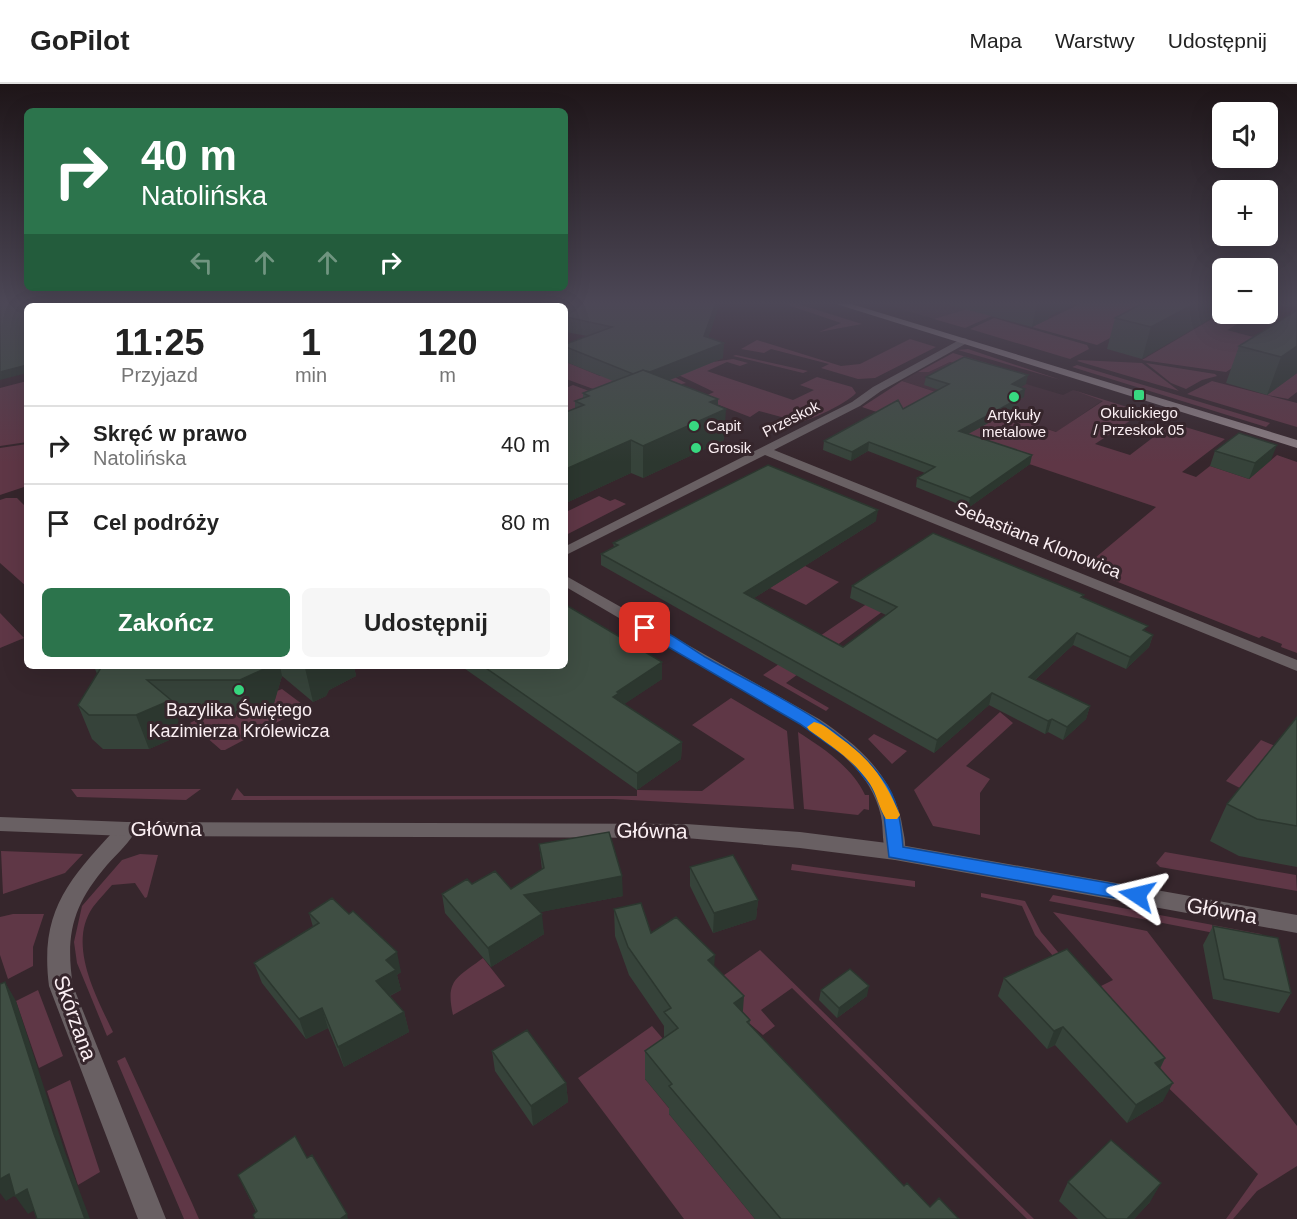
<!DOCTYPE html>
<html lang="pl">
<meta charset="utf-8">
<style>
body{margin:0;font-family:Helvetica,sans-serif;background:#f6f6f6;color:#222;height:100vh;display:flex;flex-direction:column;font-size:22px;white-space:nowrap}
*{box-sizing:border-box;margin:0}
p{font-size:20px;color:#767676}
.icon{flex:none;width:33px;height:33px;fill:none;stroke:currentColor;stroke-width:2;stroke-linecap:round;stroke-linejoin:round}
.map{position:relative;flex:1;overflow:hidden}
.sheet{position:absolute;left:24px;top:219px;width:544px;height:366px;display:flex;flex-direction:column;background:#fff;border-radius:9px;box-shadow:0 6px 24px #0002}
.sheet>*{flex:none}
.banner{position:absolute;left:24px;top:24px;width:544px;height:183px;border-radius:9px;box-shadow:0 6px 24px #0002;background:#2c744c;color:#fff;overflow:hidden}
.tools{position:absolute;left:1212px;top:18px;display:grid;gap:12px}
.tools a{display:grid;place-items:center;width:66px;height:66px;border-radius:9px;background:#fff;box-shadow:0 6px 24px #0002;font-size:30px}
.pin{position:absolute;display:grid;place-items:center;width:51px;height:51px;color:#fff;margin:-26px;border-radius:12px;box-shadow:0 3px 9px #0006}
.me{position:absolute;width:66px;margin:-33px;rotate:280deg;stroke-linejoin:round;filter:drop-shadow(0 0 4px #0008)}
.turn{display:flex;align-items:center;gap:21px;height:126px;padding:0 18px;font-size:27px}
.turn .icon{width:78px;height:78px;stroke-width:2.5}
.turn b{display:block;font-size:42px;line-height:51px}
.lanes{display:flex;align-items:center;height:57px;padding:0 18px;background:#0003;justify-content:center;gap:30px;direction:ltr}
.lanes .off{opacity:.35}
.eta{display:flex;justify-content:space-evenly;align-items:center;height:102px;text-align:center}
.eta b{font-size:36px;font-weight:700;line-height:42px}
.primary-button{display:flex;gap:12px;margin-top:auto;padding:12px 18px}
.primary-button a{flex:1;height:69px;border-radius:9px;background:#2c744c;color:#fff;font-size:24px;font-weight:700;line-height:69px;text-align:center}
.primary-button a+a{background:#f6f6f6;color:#222}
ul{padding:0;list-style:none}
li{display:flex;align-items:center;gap:18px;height:78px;padding:0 18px;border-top:2px solid #e0e0e0}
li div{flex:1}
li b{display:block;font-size:22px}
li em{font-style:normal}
header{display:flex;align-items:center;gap:36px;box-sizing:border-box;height:84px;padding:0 30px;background:#fff;border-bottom:2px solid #e0e0e0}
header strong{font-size:28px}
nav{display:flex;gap:33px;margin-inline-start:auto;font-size:21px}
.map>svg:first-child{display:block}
.built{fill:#432c35}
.green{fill:#5f3746}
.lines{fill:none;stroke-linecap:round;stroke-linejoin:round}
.minor{fill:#696063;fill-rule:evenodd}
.tertiary{fill:#696063;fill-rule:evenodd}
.secondary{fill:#8c7e83;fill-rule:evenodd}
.wall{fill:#36433a}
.shaded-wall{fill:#2c372f}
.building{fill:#3f4e43;stroke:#2c372f;stroke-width:1.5}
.route{fill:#1a73e8;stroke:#114b97;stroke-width:1.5}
.slow{fill:#f59e0b}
.poi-dot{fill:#38d880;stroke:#36262c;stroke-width:2}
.labels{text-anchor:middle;stroke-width:6;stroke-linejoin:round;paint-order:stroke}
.far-poi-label{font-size:15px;fill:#fbeff3;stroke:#36262c}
.far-street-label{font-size:15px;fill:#fbeff3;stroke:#36262c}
.street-label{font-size:18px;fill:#fbeff3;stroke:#36262c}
.poi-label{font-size:18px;fill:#fbeff3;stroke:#36262c}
.near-street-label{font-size:21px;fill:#fbeff3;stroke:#36262c}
</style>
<header>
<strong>GoPilot</strong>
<nav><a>Mapa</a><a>Warstwy</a><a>Udostępnij</a></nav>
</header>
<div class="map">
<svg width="1297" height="1135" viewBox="0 0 1297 1135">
<rect width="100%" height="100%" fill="#36262c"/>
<path class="built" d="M880,219H1008L958,242Z
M950,278L977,286L936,308L902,297L918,288H929Z
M1026,300L1063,311L1073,306L1103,316L1057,348L982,324Z"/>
<path class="green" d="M238,219H440L433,222H250Z
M782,219H795L862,240L819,248L841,239Z
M1021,219L965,244L934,235L971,224Z
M1082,219H1135L1162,226L1097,261L1032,243Z
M1222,229L1255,230L1227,246L1272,258L1226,288L1142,276Z
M994,234L1087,261L1089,265L1070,275L970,245Z
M910,255L936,263L875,294L858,295L821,284L829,280L771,265L764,269L741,265L757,256L841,282L860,280Z
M968,265L1061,296L958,266Z
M953,269L997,282L969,297L983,324L1056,348L1103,317L1073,306L1143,328L1095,360L1130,371L1172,339L1225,355L1182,388L1196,393L1210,382L1249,395L1277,371L1297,378V569L1281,563L1282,560L1262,552L1259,554L1113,496L1115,493L1083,484L1156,423L862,323L902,297L936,308L976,286L950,278L929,288H918Z
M736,271L808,287L803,289L733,272Z
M733,275L748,279L740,282L727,278L707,287L793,316L814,306L800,301L817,293L852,303L856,309C845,321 794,346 778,340L785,334L759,327L750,333L701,314L714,308L666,285Z
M1079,276L1142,279L1179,307L1077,277Z
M566,278L600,292L663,287L686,299L618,314L566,295Z
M1146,279L1215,290L1217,292L1202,296L1186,305L1171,299Z
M1077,281L1270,339L1266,343L1072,283Z
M1297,289V308L1288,315L1267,311Z
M27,297V358L0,362V304Z
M1212,297L1297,319V343L1187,310Z
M573,301L613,316L566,336V304Z
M27,360V402L0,411V364Z
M599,412L610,417L615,415L626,420L566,451V428Z
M6,414H17L27,424V503L0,479V416Z
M805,482L839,498L806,521L770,504Z
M874,515L890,522L786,599L829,624L826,627L763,591Z
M0,529L24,554L0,564Z
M282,605L306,623L225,666H221L190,639L221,623L228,630H250L274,619L277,607Z
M731,614L787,647L794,725L613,715L231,716L237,704L244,712H637V706L702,707L745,675L692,641Z
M1000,628L1013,639L966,682L990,695L980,709V751L933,742L914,706Z
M798,648C823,664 852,683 865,711H869V726L864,725L858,731L804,725Z
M874,650L907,667L892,680L868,655Z
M1261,656L1282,665L1248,708L1226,697Z
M71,705H201L186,716L77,713Z
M1,767L83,770L65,789L3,810Z
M1165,768L1296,791L1297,807L1160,783L1156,779Z
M140,770L158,771L147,813L145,814L135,799L112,801C106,808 99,815 93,823C67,860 96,912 113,948L107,952L77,879L74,858L82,822L122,776Z
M792,780L915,797V803L791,786Z
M981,809L1025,817L1041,848L1091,907L1113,896L1053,828L1147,847L1297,1042V1082L1257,1107L1233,1135H1226L1258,1090L1156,992L1035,851L1022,822L981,813Z
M1053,811L1261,850L1271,860L1049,817Z
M13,830H44L33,863V882L8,895L0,871V833Z
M760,866L1034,1135H1027L792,904L761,926L775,942L763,951L707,903Z
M483,874L505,902L453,931C445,895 457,894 483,874Z
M38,906L63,972L39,984L16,917Z
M652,942L664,956L645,995L672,1028L669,1030L755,1135H684L578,994Z
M125,973L192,1119L199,1135H184L117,977Z
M70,996L100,1088L78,1101L47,1007Z"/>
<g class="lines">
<path class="minor" d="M78,219H90L93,222H81Z
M963,254L967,255V259L881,307L860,322L774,366L1297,576V587L765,371L566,471V462L852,318L873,303Z
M566,492L819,635C861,663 896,695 903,746C905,756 907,765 902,773L895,776L888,773C881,762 884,745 881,732C872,691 839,666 807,644L566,503Z
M127,738L134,740L137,745C130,758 117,770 107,781C73,821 65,850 73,902L166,1135H138L49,902C39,824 71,794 120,740Z"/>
<path class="tertiary" d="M0,733L127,738L686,740L800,748L895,760L1297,831V849L895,776L800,764L686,754L127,752L0,747Z"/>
<path class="secondary" d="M833,219H848L1297,356V364Z"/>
</g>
<path class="wall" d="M419,219H720L708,253L723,274L670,296L718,315V322L724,356L643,394L631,389L566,419V328L575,324V317L583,314V309L613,297L566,278V260L587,252L566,248V222H420Z
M942,219H1076L1049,232L1048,235L1032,243Z
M1222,219L1142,275L1107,265L1115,234Z
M1271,219H1297V221L1288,223Z
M1297,226V289L1267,311L1226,299L1239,262Z
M926,293L1026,300L1020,303L1024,313L1018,316L1016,324L968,350L1032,371L1030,380L968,424L916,403L917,394L925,389L868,367L851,377L823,366L824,357L903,325L939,306L924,301Z
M1215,367L1271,376L1249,395L1210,382Z
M876,437L754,514L843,563L886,531L850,514L852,502L1083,514L1153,551L1149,563L1126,585L1073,561L1035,596L1090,622L1086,635L1063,656L1048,648L1045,650L989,621L934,669L601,481V470L614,463L613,459Z
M94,582H354L356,592L329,606L326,612L313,618L282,592L274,619L250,630H175L183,650L149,665H103L92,655L78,621L97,590Z
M461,582H566L662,595L624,620L682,658L681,675L637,706Z
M1297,633V783L1239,772L1210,757L1227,720Z
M539,760L623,812L540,828L544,850L491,883L445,829L442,810L472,800L511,805L542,786Z
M690,783L758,816L756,835L713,849L690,802Z
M614,825L651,849L714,882L743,928L750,936V941L904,1102L930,1123L959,1135H755L669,1030V1024L645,995V967L664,954V942L629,891L615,852Z
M309,829L401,888L397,891L401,906L390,912L404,928L409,948L344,983L328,944L306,955L262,899L254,879L313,843Z
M1213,842L1291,909L1279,929L1213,915L1203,861Z
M1004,894L1165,974L1160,985L1163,1017L1127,1039L1055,961L1047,965L998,912Z
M821,906L867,912L837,934L819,916Z
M492,967L566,999L568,1018L533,1042L495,987Z
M295,1052L256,1128L238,1091Z
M1068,1098L1150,1118L1134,1135H1078L1059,1117Z"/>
<path class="shaded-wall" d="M716,219H720L704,267L724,259L723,274L640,308V292L704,252Z
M1037,219H1076L1049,232L1048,235L1032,243Z
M1196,219H1222V228L1142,275L1151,243Z
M1290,219H1297V221L1288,223Z
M1297,262V289L1267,311L1281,273Z
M27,281V289L0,296V288Z
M1028,291L1026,300L1010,309L1012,300Z
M1025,305L1024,313L1018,316L1016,324L957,356L959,347L1011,313Z
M718,315V328L726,325L724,356L643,394V362L710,318Z
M631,356V389L566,419V385Z
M869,358L868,367L851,377L852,368Z
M1277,361L1271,376L1249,395L1255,379Z
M1032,371L1030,380L968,424L970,414Z
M878,426L876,437L743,521L744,509Z
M1077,549L1073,561L1025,605L1029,593Z
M1153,551L1149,563L1126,585L1130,573Z
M662,578V595L620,623L613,613L617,608Z
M265,582H280L282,592L274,619L250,630L240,596Z
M310,582H354L356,592L329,606L326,612L313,618L305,584Z
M992,609L989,621L934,669L937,656Z
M171,616L183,650L149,665L136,631Z
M1090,622L1086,635L1063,656L1067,643Z
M1052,635L1048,648L1045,650L1048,637Z
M682,658L681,675L637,706V689Z
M622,792L623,812L526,831L524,811Z
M758,816L756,835L713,849L714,829Z
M542,830L544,850L491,883L488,864Z
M397,868L401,888L397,891L401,906L381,916L376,897L386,876Z
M715,871L713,899L708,876Z
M5,898L16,917L65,1068L90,1135H85L54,1050Z
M869,902L867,912L837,934L839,924Z
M744,912L742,940L734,919Z
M322,924L328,944L306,955L299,935Z
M404,928L409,948L344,983L338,963Z
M1063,943L1055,961L1047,965L1054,947Z
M1165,974L1156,992L1155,979Z
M566,999L568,1018L533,1042L531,1022Z
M1173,999L1163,1017L1127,1039L1136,1021Z
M9,1090L22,1107L6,1117L0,1109V1095Z
M1161,1099L1150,1118L1134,1135H1127Z
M27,1105L40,1123L28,1130L15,1112Z
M347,1130L348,1135H340Z"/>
<path class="building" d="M0,219H33L38,222H27V281L0,288Z
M279,219H311L317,222H278Z
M442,219H716L704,252L724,259L650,288L643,286L633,290L566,263V260L612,243L566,233V222H496L485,220L479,222H470L463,220L459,222H455Z
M1143,219H1196L1151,243L1115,234Z
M1297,226V262L1281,273L1239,262Z
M964,273L1028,291L1012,300L1025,305L1011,313L1018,315L959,347L1032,371L970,414L917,394L935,383L869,358L852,368L824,357L898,316L903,325L949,300L926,293Z
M643,286L718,315L710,318L726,325L643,362L631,356L566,385V328L584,321L575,317L589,312L583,309Z
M1239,349L1277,361L1255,379L1215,367Z
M768,381L878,426L744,509L843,563L897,523L852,502L933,449L1084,511L1081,513L1148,542L1143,546L1153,551L1130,573L1077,549L1029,593L1090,622L1067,643L1052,635L1048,637L992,609L937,656L601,470L618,461L613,459Z
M566,521L662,578L617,608L619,609L613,613L682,658L637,689L483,582H566Z
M102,582H265L264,585L240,596H147L171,616L136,631H89L78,621Z
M1297,633V742L1257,735L1227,720Z
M609,748L622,792L524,811L542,830L488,864L442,810L467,795L472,800L495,787L511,805L544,784L539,760Z
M733,771L758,816L714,829L690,783Z
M332,814L349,830L353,827L397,868L386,876L396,886L376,897L404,928L338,963L322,924L299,935L254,879L319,839L309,829Z
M641,819L651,849L676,833L715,871L708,876L744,912L734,919L750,936L747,938L904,1102L907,1099L930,1123L939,1114L959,1135H781L669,1002L672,1000L645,967L678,944L664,928L671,924L628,863L614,825Z
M1213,842L1278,854L1291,909L1224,895Z
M1067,865L1165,974L1155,979L1173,999L1136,1021L1063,943L1054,947L1004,894Z
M850,885L869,902L839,924L821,906Z
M5,898L54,1050L85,1135H37L27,1105L15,1112L9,1090L0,1095V900Z
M527,946L566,999L531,1022L492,967Z
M295,1052L307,1074L312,1071L347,1130L340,1135H255L253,1131L257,1127L238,1091Z
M1111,1056L1161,1099L1127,1135H1107L1068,1098Z"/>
<linearGradient id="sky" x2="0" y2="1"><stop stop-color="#1e1518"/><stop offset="0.58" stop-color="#4c4756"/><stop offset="1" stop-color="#4c4756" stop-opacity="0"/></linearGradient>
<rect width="1297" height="378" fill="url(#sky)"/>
<path class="route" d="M645,540C666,545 687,562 705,573C765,607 840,638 882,694C898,714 901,739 903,763L1137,804L1143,806L1146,811L1143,816L1137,818L889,773L884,732L878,716L871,702L849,675L800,640L641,547V541Z"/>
<path class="slow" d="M814,638C824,640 831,647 839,653C871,676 884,694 900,731L897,735H886C879,724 877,711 870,700C855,677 831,662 809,646L807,643Z"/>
<g class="poi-dot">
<rect x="1133" y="305" width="12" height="12" rx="3"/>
<circle cx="1014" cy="313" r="6"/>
<circle cx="694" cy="342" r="6"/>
<circle cx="696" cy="364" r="6"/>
<circle cx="239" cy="606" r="6"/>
</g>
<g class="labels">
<g class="far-poi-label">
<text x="1139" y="334">Okulickiego<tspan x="1139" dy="17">/ Przeskok 05</tspan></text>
<text x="1014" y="336">Artykuły<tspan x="1014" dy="17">metalowe</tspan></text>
<text x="706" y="347" text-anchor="start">Capit</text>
<text x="708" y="369" text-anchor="start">Grosik</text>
</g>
<g class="far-street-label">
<text transform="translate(791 335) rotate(-27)" y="5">Przeskok</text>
</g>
<g class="street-label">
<text transform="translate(1038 456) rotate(22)" y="6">Sebastiana Klonowica</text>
</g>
<g class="poi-label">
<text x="239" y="632">Bazylika Świętego<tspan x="239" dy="21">Kazimierza Królewicza</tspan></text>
</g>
<g class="near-street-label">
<text x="166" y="752">Główna</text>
<text transform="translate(652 747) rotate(1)" y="7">Główna</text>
<text transform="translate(1222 827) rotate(10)" y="7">Główna</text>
<text transform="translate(75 934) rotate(70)" y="7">Skórzana</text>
</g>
</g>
</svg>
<div class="tools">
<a><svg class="icon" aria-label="sound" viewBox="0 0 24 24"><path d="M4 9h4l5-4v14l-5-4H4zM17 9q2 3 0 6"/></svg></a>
<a>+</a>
<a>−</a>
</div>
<div class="pin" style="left:645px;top:544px;background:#d93025"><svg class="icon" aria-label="arrive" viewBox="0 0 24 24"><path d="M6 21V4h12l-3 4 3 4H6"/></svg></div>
<svg class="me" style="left:1137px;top:811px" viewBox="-20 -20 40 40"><path d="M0-17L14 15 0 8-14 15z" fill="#1a73e8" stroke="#fff" stroke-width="4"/></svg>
<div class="banner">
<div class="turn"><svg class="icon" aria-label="right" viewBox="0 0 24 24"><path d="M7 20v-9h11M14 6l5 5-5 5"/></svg><div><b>40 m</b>Natolińska</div></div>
<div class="lanes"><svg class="icon off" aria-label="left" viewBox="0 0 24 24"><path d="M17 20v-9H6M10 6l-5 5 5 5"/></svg><svg class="icon off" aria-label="ahead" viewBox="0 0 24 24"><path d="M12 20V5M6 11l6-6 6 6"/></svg><svg class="icon off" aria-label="ahead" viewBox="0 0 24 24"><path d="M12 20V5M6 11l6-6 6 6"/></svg><svg class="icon" aria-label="right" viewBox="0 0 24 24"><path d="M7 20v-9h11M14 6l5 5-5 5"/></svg></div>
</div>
<section class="sheet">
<div class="eta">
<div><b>11:25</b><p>Przyjazd</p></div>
<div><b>1</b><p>min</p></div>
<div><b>120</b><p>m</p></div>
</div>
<ul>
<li><svg class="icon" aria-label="right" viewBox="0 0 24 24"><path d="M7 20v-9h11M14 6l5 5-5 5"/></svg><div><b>Skręć w prawo</b><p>Natolińska</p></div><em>40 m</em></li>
<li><svg class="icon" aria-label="arrive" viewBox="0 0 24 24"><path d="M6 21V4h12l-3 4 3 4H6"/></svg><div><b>Cel podróży</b></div><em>80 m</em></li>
</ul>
<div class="primary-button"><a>Zakończ</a><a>Udostępnij</a></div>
</section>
</div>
